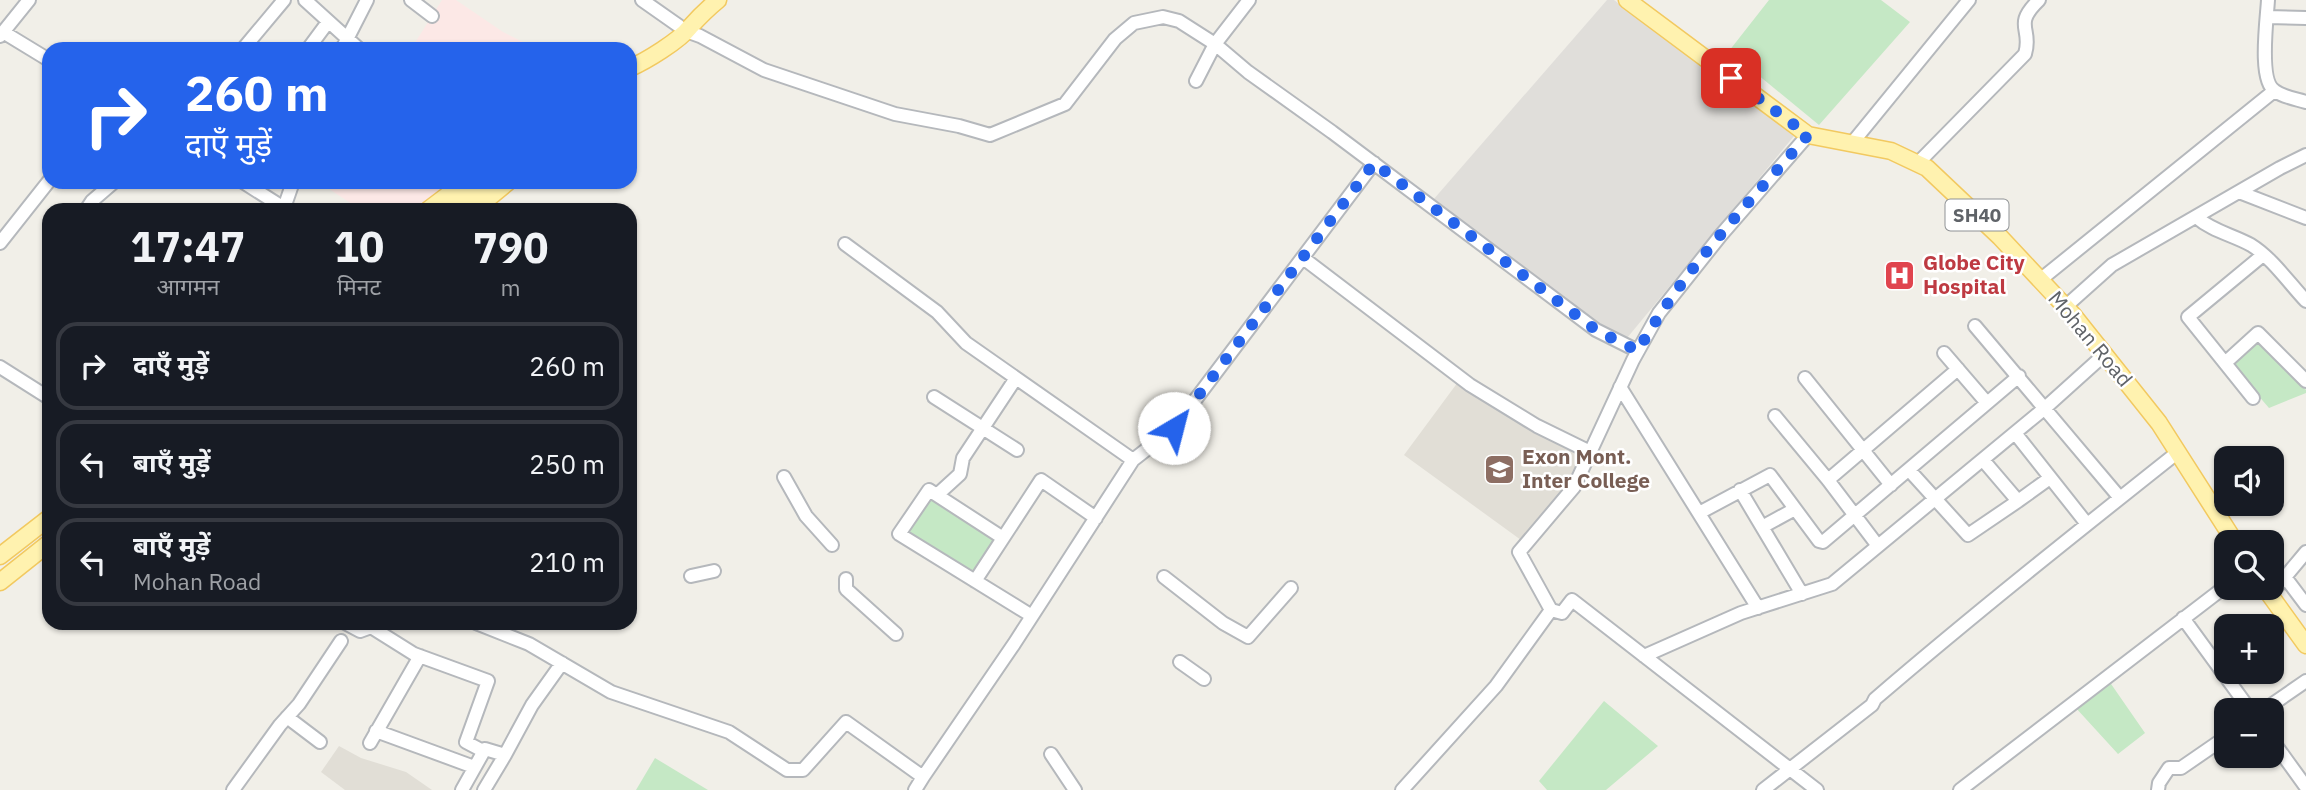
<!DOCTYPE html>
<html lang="hi">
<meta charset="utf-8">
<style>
body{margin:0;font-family:"IBM Plex Sans","Noto Sans Devanagari",sans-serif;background:#20242c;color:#f1f3f6;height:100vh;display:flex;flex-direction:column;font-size:26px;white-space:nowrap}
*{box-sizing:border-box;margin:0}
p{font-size:23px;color:#9ea1a6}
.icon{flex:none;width:38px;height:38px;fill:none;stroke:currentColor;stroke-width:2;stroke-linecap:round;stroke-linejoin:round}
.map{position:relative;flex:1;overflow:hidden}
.side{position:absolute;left:42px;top:203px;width:595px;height:427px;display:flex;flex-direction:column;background:#171b24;border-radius:21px;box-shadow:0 2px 5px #0004}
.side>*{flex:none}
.guide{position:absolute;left:42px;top:42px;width:595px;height:147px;border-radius:21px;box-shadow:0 2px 5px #0004;background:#2563eb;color:#fff;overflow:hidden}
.buttons{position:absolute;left:2214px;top:446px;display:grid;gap:14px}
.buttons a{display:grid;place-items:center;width:70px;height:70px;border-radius:14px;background:#171b24;box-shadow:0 2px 5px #0004;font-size:35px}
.pin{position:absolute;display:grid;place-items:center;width:60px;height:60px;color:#fff;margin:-30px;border-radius:14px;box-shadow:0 4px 10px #0006}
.me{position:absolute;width:77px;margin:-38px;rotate:37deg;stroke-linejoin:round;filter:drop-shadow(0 0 5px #0008)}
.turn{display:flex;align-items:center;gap:24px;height:147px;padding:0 28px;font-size:32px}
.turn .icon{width:91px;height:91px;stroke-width:2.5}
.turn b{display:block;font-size:49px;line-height:60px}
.eta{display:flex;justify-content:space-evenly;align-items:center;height:119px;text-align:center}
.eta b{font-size:42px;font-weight:700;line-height:49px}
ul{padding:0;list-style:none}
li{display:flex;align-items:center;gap:21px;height:88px;margin:0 14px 10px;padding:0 14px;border:4px solid #363941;border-radius:21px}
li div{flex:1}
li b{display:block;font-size:26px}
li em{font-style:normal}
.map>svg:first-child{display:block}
.industrial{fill:#e0deda}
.education{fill:#e1ded6}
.medical{fill:#fce8e6}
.green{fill:#c5e8c5}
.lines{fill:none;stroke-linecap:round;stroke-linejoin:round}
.minor-casing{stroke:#b5b8bc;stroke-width:16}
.major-casing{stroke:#f2c960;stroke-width:19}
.minor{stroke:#fff;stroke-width:12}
.major{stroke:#fff2af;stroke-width:16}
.route{stroke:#2563eb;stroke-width:12;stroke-dasharray:0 21.6}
.labels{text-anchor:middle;stroke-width:5;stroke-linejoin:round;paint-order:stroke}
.shield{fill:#fff;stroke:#8f9295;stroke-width:2}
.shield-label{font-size:19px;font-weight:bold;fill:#5f6368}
.health-label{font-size:21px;font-weight:bold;fill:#be3a42;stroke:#fff;text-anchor:start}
.street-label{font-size:21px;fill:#5f6368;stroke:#fff}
.education-label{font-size:21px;font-weight:bold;fill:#785e54;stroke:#fff;text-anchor:start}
</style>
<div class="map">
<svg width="2306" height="790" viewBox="0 0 2306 790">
<rect width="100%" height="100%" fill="#f1efe8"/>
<path class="industrial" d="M1607,0H1614L1794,136L1627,338L1598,323L1433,200Z"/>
<path class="education" d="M1458,382L1582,453L1568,483L1521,540L1404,455Z
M339,746L361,758L406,772L432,790H345L321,772Z"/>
<path class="medical" d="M442,0H456L503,32L537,49H411Z
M325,182H460L424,210H361L323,185Z"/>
<path class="green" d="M1769,0H1881L1910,22L1819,125L1729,51Z
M2259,340L2306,390V393L2269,408L2232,365Z
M930,499L995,540L974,573L909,532Z
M2109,681L2145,733L2118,754L2075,707Z
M1604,701L1658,746L1606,790H1547L1539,781Z
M655,758L708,790H636Z"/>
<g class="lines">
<defs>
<path id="minor" d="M305,0L359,49
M411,0L432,16
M642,0L679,26
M2268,0C2267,19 2258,81 2275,91C2283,97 2296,99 2306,102
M2267,17L2306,18
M686,31L700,36L764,70L895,114L959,126L990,135L1065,104L1115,39L1134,23L1163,17L1179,21L1215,44L1248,72L1332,132L1596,330L1638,351
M3,32L49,60
M0,36L29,0
M243,49L284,0
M308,49L328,22
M342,49L367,0
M1196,81L1215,44L1249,0
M1853,142L1969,0
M1918,163L2025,54C2033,28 2012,26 2039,0
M243,182L287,210
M2239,192L2306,218
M284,208L293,182
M86,210L92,201L114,182
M2196,217C2212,231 2233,235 2251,245C2272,258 2289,283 2306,301
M0,243L49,181
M845,244L937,312L966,343L1133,460
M1303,258L1470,385L1537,426L1590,452
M2040,280L2274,91
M2065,307L2112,265L2280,168L2306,155
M1975,326L2120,498
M1944,353L1987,403
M2225,363L2258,333L2306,381
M0,367L49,398
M1805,378L1891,485
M1620,387L1758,608
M934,397L1017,450
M2253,398L2188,317L2263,255
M1775,416L1828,480L1878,546
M2015,433L2087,524
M1909,470L1968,535L2018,501L1983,460
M784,477L806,516L832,545
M1828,480L1958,369
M1740,490L1802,594
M937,495L960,474L963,458L1016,378
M2018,501L2050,478
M1699,513L1770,475L1819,541L1823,542L2019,376
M1762,527L1795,509
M1003,538L929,490L899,534L1032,616
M691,576L714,571
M1164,577L1223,623L1248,637L1291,588
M2285,577L2306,605
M846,579V589L896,634
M975,581L1041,480L1096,518
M2270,595L2306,552
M1551,610L1562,613L1572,600L1817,790
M2183,618L2250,710
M345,623L360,631L371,627L373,623
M476,623L529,644L611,692L729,732L787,770H803L846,722L923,777L915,790
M371,627L414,654L488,681L466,742L483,751
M1644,656L1741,613L1832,584L2045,408L2105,354
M1180,662L1204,679
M2264,710L2306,681
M287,717L320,742
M376,731L474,767
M2272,740L2306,787
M370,743L420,656
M1051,754L1075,790
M923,777L1014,644L1133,460L1174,428L1374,163
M233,790L280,725L299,704L341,641
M462,790L485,749L505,755L532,705L562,663
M484,790L505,755
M1402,790L1496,686L1551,610L1519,552L1574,487L1633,360L1659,313L1721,235L1808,135
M1763,790L1872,705L1875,699C1974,614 2076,533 2178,452
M1960,790L2226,586
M2158,790L2159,783L2169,768H2181L2226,737"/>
<path id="major" d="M1627,0L1808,135L1891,151L1927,168L2000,237L2073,315L2159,423L2235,542
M630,68C646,61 679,41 690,27C699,17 707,9 718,0
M428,210L465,182
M451,210L487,182
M474,210L508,182
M0,556L49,518
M0,582L49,543
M2265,588L2306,645"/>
</defs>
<use href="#minor" class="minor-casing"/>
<use href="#major" class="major-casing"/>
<use href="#minor" class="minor"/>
<use href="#major" class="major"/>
</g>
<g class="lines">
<path class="route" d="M1174,428L1374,163L1596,330L1638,351C1682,271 1748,204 1808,135L1731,78"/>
</g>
<defs>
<symbol id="hospital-square" viewBox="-11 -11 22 22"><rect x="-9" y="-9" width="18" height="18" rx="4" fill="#e0444e" stroke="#fff"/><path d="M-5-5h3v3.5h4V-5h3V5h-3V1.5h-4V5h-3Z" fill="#fff"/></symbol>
<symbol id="university-square" viewBox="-11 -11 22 22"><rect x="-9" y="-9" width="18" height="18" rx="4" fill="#8d6e63" stroke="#fff"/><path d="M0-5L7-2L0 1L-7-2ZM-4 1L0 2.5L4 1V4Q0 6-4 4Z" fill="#fff"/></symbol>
</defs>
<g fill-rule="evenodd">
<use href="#hospital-square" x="1882" y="258" width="35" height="35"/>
<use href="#university-square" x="1482" y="452" width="35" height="35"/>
</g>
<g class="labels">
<rect class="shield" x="1945.5" y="199.5" width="63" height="31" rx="5"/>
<g class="shield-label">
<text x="1977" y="222">SH40</text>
</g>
<g class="health-label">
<text x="1923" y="270">Globe City<tspan x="1923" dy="24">Hospital</tspan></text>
</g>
<g class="street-label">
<text transform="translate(2090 339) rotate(50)" y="7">Mohan Road</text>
</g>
<g class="education-label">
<text x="1522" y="464">Exon Mont.<tspan x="1522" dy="24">Inter College</tspan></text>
</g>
</g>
</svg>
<div class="buttons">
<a><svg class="icon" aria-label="sound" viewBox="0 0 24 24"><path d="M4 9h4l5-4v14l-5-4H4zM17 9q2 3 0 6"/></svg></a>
<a><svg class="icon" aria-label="search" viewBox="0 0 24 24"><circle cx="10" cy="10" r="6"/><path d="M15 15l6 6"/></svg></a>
<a>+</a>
<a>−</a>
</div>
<div class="pin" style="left:1731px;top:78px;background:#d93025"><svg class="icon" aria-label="arrive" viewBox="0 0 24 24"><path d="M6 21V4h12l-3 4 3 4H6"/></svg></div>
<svg class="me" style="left:1174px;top:428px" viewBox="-20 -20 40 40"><circle r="19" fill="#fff"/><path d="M0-13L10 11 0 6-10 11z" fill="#2563eb"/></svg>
<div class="guide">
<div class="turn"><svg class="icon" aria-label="right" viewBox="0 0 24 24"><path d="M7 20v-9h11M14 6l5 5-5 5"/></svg><div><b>260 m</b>दाएँ मुड़ें</div></div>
</div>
<section class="side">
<div class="eta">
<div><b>17:47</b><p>आगमन</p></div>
<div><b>10</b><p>मिनट</p></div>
<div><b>790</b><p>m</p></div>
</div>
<ul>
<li><svg class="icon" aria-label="right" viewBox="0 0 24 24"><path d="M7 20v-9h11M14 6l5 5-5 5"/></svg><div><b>दाएँ मुड़ें</b></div><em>260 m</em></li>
<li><svg class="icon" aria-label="left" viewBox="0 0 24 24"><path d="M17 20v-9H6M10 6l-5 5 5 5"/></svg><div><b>बाएँ मुड़ें</b></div><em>250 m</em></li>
<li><svg class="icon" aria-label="left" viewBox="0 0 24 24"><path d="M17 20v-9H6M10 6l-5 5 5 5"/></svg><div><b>बाएँ मुड़ें</b><p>Mohan Road</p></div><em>210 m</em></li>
</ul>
</section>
</div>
